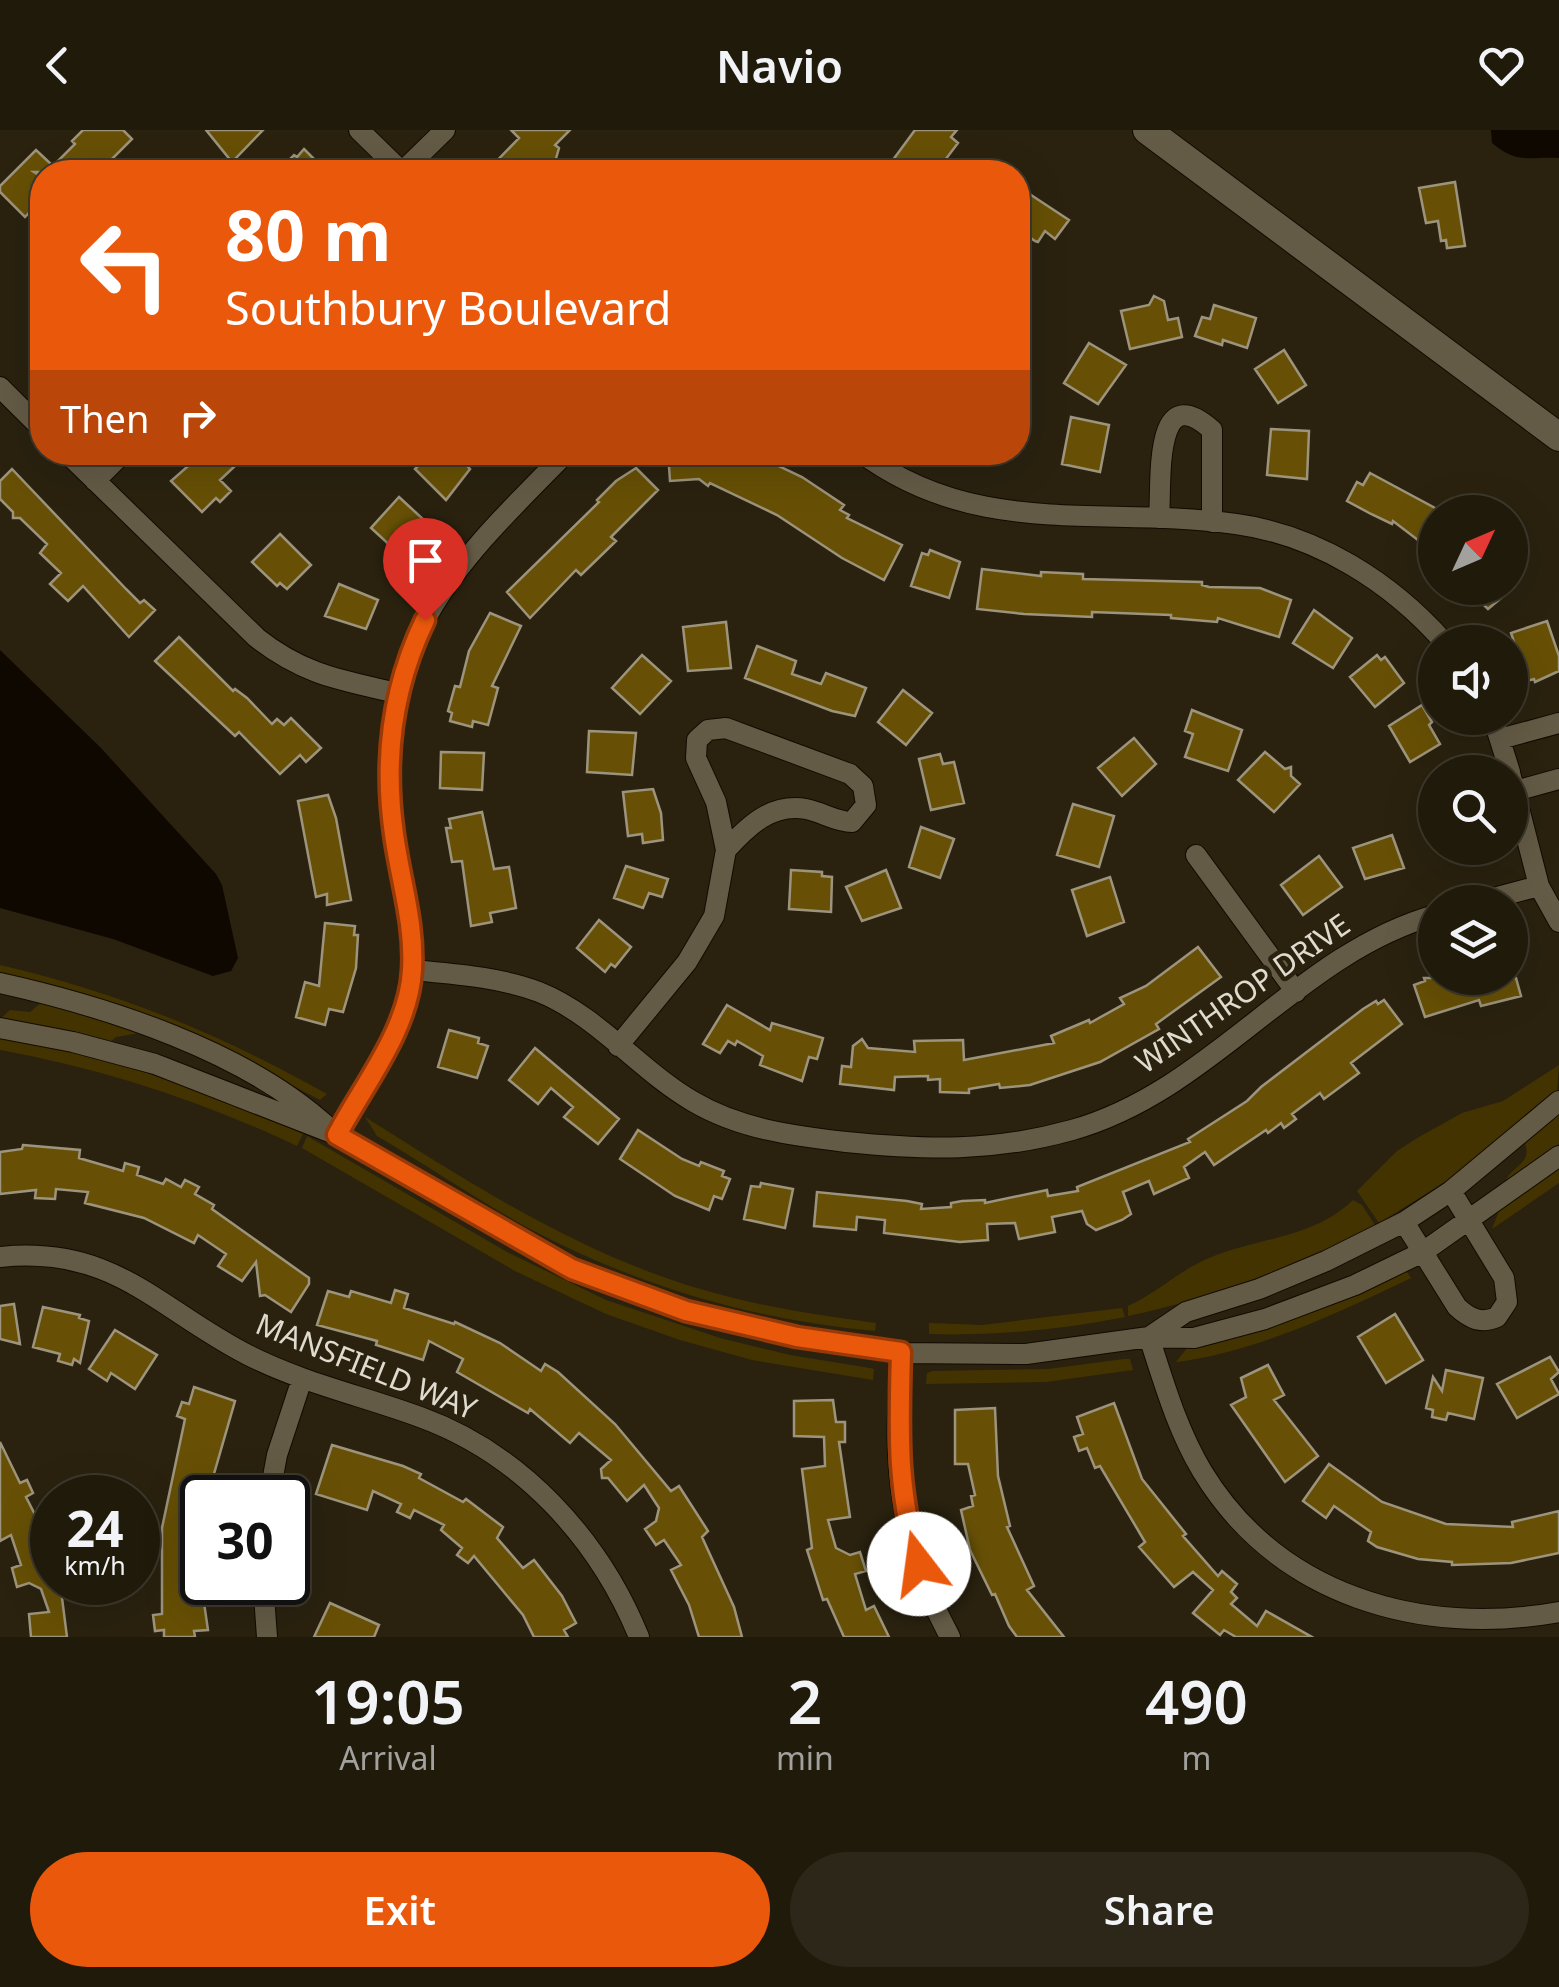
<!DOCTYPE html>
<style>
body{margin:0;font-family:"Noto Sans",sans-serif;background:#2d2719;color:#f1f3f6;height:100vh;display:flex;flex-direction:column;font-size:38px;white-space:nowrap}
*{box-sizing:border-box;margin:0}
p{font-size:32px;color:#a2a19d}
.icon{flex:none;width:55px;height:55px;fill:none;stroke:currentColor;stroke-width:2;stroke-linecap:round;stroke-linejoin:round}
.map{position:relative;height:1507px;overflow:hidden}
.drawer{display:flex;flex-direction:column;background:#201a0b;flex:1}
.drawer>*{flex:none}
.top-card{position:absolute;left:30px;top:30px;width:1000px;height:305px;border-radius:40px;box-shadow:0 10px 40px #0002,0 0 0 2px #3d382c;background:#ea580c;color:#fff;overflow:hidden}
.needle{width:65px;rotate:46deg}
.fabs{position:absolute;left:1418px;top:365px;display:grid;gap:20px}
.fabs a{display:grid;place-items:center;width:110px;height:110px;border-radius:50%;background:#201a0b;box-shadow:0 10px 40px #0002,0 0 0 2px #3d382c;font-size:50px}
.speed{position:absolute;left:30px;top:1345px;display:flex;gap:20px;font-size:50px;font-weight:700;text-align:center}
.speed>*{display:grid;place-content:center;width:130px;height:130px;border-radius:50%;background:#201a0b;box-shadow:0 10px 40px #0002,0 0 0 2px #3d382c;line-height:1}
.speed small{font-size:25px;font-weight:400}
.speed .limit{border:5px solid #111;border-radius:15px;background:#fff;color:#111}
.pin{position:absolute;display:grid;place-items:center;width:85px;height:85px;color:#fff;margin:-102px -42px;border-radius:50% 50% 50% 0;rotate:-45deg;box-shadow:0 0 10px #0007}
.pin .icon{rotate:45deg}
.me{position:absolute;width:110px;margin:-55px;rotate:345deg;stroke-linejoin:round;filter:drop-shadow(0 0 8px #0008)}
.turn{display:flex;align-items:center;gap:35px;height:210px;padding:0 30px;font-size:45px}
.turn .icon{width:130px;height:130px;stroke-width:2.5}
.turn b{display:block;font-size:70px;line-height:85px}
.then{display:flex;align-items:center;height:95px;padding:0 30px;background:#0003;gap:20px;font-size:38px}
.eta{display:flex;justify-content:space-evenly;align-items:center;height:170px;text-align:center}
.eta b{font-size:60px;font-weight:600;line-height:70px}
.button{display:flex;gap:20px;margin-top:auto;padding:20px 30px}
.button a{flex:1;height:115px;border-radius:60px;background:#ea580c;color:#fff;font-size:40px;font-weight:600;line-height:115px;text-align:center}
.button a+a{background:#2d2719;color:#f1f3f6}
header{display:flex;justify-content:space-between;align-items:center;height:130px;padding:0 30px;background:#201a0b;font-size:45px;font-weight:600}
.map>svg:first-child{display:block}
.green{fill:#433300}
.water{fill:#0e0800}
.building{fill:#675005;stroke:#9d947d;stroke-width:2.5}
.lines{fill:none;stroke-linecap:round;stroke-linejoin:round}
.minor-casing{stroke:#120b00;stroke-width:22}
.secondary-casing{stroke:#120b00;stroke-width:30}
.minor{stroke:#645b46;stroke-width:20}
.secondary{stroke:#645b46;stroke-width:28}
.route-casing{stroke:#983908;stroke-width:25}
.route{stroke:#ea580c;stroke-width:18}
.labels{text-anchor:middle;stroke-width:9;stroke-linejoin:round;paint-order:stroke}
.street-label{font-size:30px;fill:#e0dbcf;stroke:#2a220f}
</style>
<header><svg class="icon" aria-label="back" viewBox="0 0 24 24"><path d="M15 5l-7 7 7 7"/></svg>Navio<svg class="icon" aria-label="heart" viewBox="0 0 24 24"><path d="M12 20l-8-8c-3-5 5-10 8-4 3-6 11-1 8 4z"/></svg></header>
<div class="map">
<svg width="1559" height="1507" viewBox="0 0 1559 1507">
<rect width="100%" height="100%" fill="#2a220f"/>
<path class="green" d="M0,835C117,862 223,905 327,964L320,970L225,920L0,845Z
M42,872L139,903L116,907L109,913L0,889L10,880L30,882Z
M0,907C106,926 205,959 303,1004L297,1016C202,971 104,939 0,920Z
M1559,935L1557,962L1453,1047L1379,1093L1357,1061L1397,1021L1419,1007L1462,983L1503,971Z
M1559,983V1014L1505,1053C1510,1036 1533,1034 1525,1014Z
M365,987C470,1053 576,1122 697,1158C756,1176 816,1185 876,1193L875,1201C755,1190 641,1157 534,1101C480,1072 430,1037 377,1006Z
M307,1006L507,1122L606,1170L720,1208L790,1225L870,1238L874,1239L873,1250L752,1230L680,1210L606,1184L515,1141L302,1018Z
M1559,1036V1053L1492,1099L1499,1081Z
M1353,1070L1362,1075L1375,1095C1297,1137 1215,1167 1128,1186V1176C1157,1163 1180,1140 1209,1128C1256,1108 1315,1108 1353,1070Z
M1404,1138L1411,1148C1341,1182 1253,1223 1176,1232L1187,1218Z
M1122,1178L1125,1187C1060,1200 994,1206 929,1204V1193L982,1195Z
M1124,1229H1130L1133,1240L1046,1252L926,1254L927,1243L933,1241L1048,1239Z"/>
<path class="water" d="M1491,0H1559V28C1529,26 1518,35 1492,13Z
M0,520L101,618L216,744L222,755L238,828L231,841L213,846L113,809L0,778Z"/>
<path class="building" d="M83,0H123L132,9L99,42H34L42,47V69L25,87L0,62V56L36,20L53,36L75,14L72,11Z
M206,0H263L232,32Z
M511,0H570L555,15L559,18L553,39L537,35L529,42H486L519,8Z
M915,0H957L951,7L958,13L936,42H884Z
M304,19L327,42H277L294,25L297,27Z
M1455,52L1465,116L1447,118L1446,110L1441,111L1438,91L1426,93L1419,58Z
M1025,61L1069,90L1055,109L1045,101L1038,112L1035,111L1018,99V72Z
M1154,166L1164,171L1168,190L1178,188L1182,207L1130,219L1121,181L1149,175Z
M1214,175L1256,188L1247,218L1223,210L1222,215L1195,206L1202,187L1210,189Z
M1089,213L1126,235L1098,274L1064,253Z
M1284,220L1306,255L1278,273L1255,239Z
M1071,287L1109,295L1100,342L1062,334Z
M1271,299L1309,301L1307,349L1267,345Z
M204,322H221L235,336L220,350L231,361L220,372L216,368L202,382L171,351Z
M432,322H454L470,339L446,370L415,339Z
M668,322H772L768,331L802,347L844,375L840,380L849,385L847,388L902,415L884,450L842,428L777,385L710,353L708,356L699,349L670,351Z
M636,338L658,360L611,407L616,411L581,445L576,440L530,488L507,462L599,372L597,370L616,351Z
M12,339L126,459L140,473L144,470L155,480L129,507L83,456L68,471L50,454L61,443L40,423L47,414L20,388H13V382L0,369V351Z
M1370,343L1435,378V423L1393,391L1392,394L1371,384L1347,371L1357,352L1363,355Z
M399,367L425,391L394,419L371,398Z
M280,404L311,435L287,459L280,453L277,456L252,432Z
M930,420L960,432L949,468L911,456L922,423L928,425Z
M982,439L1041,446V442L1083,444V449L1202,452V455L1209,457L1260,458L1291,470L1279,507L1218,488L1217,492L1171,488V485L1092,482V487L1024,484L977,479Z
M339,454L378,470L366,499L325,486Z
M1466,458H1513L1488,479Z
M1314,480L1352,508L1333,538L1293,513Z
M490,483L521,496L492,556L498,558L488,595L473,591L472,597L450,591L452,583L448,581L455,556L460,557L469,521Z
M1547,491L1559,526V541L1535,552L1534,549L1527,551L1511,503Z
M726,492L731,538L688,541L683,497Z
M179,507L233,561L235,559L247,568L272,594L277,589L284,595L291,588L321,618L306,632L300,625L280,644L239,602L235,606L155,531Z
M757,516L796,531L792,544L821,554L826,543L866,558L855,586L832,581L745,548Z
M642,525L671,551L640,584L612,558Z
M1377,525L1381,530L1385,527L1404,553L1375,577L1350,547Z
M903,560L932,583L906,615L878,592Z
M1422,575L1432,592L1429,595L1440,614L1410,632L1389,596Z
M1192,580L1242,600L1228,641L1185,627L1193,604L1185,601Z
M589,601L636,603L632,645L587,642Z
M1134,608L1156,634L1122,666L1098,638Z
M441,622L484,623L482,660L440,658Z
M1265,622L1285,639L1291,637V646L1300,654L1274,682L1238,650Z
M940,624L943,634L954,632L964,673L931,680L919,629Z
M653,659L661,683L663,710L643,713L642,704L628,706L623,662Z
M328,665L336,688L351,770L327,775V764L316,767L298,671Z
M1073,674L1114,686L1099,737L1057,725Z
M482,682L494,739L509,737L516,778L490,783L492,792L471,796L462,731L452,732L446,698H451L449,689Z
M921,697L954,709L940,748L909,737Z
M1392,705L1404,738L1365,749L1353,718Z
M1319,726L1342,757L1303,785L1281,755Z
M626,736L668,749L662,767L649,763L643,778L614,768Z
M791,740L822,742V746L832,747L831,782L789,779Z
M886,740L901,778L862,791L846,757Z
M1110,747L1124,792L1087,806L1072,760Z
M599,790L631,817L615,837L611,834L605,842L577,818Z
M325,793L355,796L354,805H358L356,838L343,882L329,879L325,895L296,887L305,852L319,856Z
M1198,817L1221,847L1156,894L1159,899L1100,932L1030,955L1000,958L999,954L969,959V963L940,962V949L928,950V946L895,947L894,960L840,954L842,936L851,937L853,916L862,909L868,918L915,922L914,911L963,910L964,930L1054,913L1051,906L1089,890L1090,893L1124,874L1120,868L1146,856Z
M1424,848H1516L1521,866L1481,876L1479,870L1425,887L1414,855L1425,851Z
M1384,870L1402,894L1351,933L1359,943L1324,969L1320,963L1292,984L1296,989L1284,998L1281,993L1268,1003L1266,1000L1214,1035L1205,1022L1184,1037L1189,1048L1154,1064L1149,1051L1123,1062L1131,1084L1122,1090L1096,1100L1087,1094L1082,1081L1052,1087L1055,1102L1019,1109L1015,1093L987,1094L988,1110L960,1112L884,1103L885,1090L857,1087L856,1100L814,1096L817,1062L907,1071L922,1074L921,1079L951,1077V1073L962,1071L985,1070V1073L1047,1060L1048,1066L1078,1061L1077,1057L1190,1012L1188,1009L1247,971L1261,957L1363,879L1376,871L1378,874Z
M727,875L770,900L772,893L823,908L817,929L809,927L802,951L760,935L763,926L737,911L735,915L728,911L720,923L703,914Z
M449,900L479,908L478,913L488,916L477,948L438,937Z
M535,918L619,989L598,1014L564,987L573,977L551,958L538,974L509,950Z
M638,1000L682,1029L699,1036L701,1032L724,1041L722,1046L730,1049L722,1069L714,1066L709,1080L675,1066L620,1029Z
M23,1015L80,1020L79,1028L123,1041L125,1033L139,1037L137,1045L163,1054L166,1049L181,1057L185,1050L199,1057L195,1064L214,1075L212,1079L309,1148V1154L291,1182L265,1165L260,1166L256,1132L242,1151L218,1136L226,1124L198,1105L194,1113L144,1088L85,1073L88,1062L56,1059L55,1069L35,1068L36,1060L0,1064V1022L22,1019Z
M761,1053L793,1059L785,1098L744,1089L751,1056L760,1057Z
M395,1160L408,1164L404,1178L454,1194L455,1192L500,1213L541,1241L545,1234L558,1242L615,1294L671,1361L679,1356L708,1401L702,1407L734,1477L742,1507H699L689,1475L671,1440L681,1435L664,1410L656,1415L645,1399L656,1391L659,1378L644,1355L627,1371L608,1348H602L601,1339L611,1330L579,1303L570,1313L530,1279L528,1283L457,1242L463,1229L429,1211L423,1230L376,1215L377,1211L317,1195L328,1161L349,1167L351,1161L391,1173Z
M14,1174L20,1214L0,1209V1176Z
M43,1177L80,1185L79,1188L89,1191L80,1233L74,1229L72,1235L58,1231L60,1224L33,1217Z
M1395,1184L1423,1230L1386,1253L1358,1207Z
M115,1200L157,1225L135,1259L111,1243L107,1251L89,1239Z
M1550,1227L1559,1242L1551,1249L1559,1264L1517,1288L1497,1254Z
M1268,1235L1284,1265L1274,1270L1318,1326L1285,1352L1231,1275L1246,1267L1241,1248Z
M1446,1240L1483,1248L1474,1289L1448,1283L1446,1290L1432,1287L1433,1280L1426,1278L1433,1247L1442,1261Z
M194,1257L235,1271L207,1368H202V1459L208,1500L194,1501L195,1507H164V1500L155,1501L153,1485L162,1484V1398L185,1289L177,1286L182,1272L189,1274Z
M833,1270L836,1292H845V1312H839L850,1387L828,1390L836,1418L850,1425L860,1422L866,1441L855,1444L866,1480L874,1476L889,1507H844L827,1469L823,1470L807,1420L812,1418L802,1339L825,1336L824,1307L794,1306V1271Z
M1114,1273L1142,1349L1186,1404L1183,1406L1218,1446L1222,1441L1237,1454L1231,1462L1237,1468L1231,1474L1257,1496L1266,1481L1312,1507H1236L1224,1500L1220,1505L1193,1483L1213,1460L1193,1442L1174,1457L1139,1417L1145,1412L1100,1336L1095,1338L1087,1318L1079,1321L1074,1307L1083,1304L1077,1287Z
M995,1278L998,1346L1010,1396L1007,1397L1034,1456L1027,1460L1064,1507H1017L1009,1496L995,1464L992,1465L970,1420L961,1380L973,1376L971,1366L975,1365L968,1334H955V1280Z
M0,1312L20,1353L27,1350L33,1363L26,1367L47,1408L52,1407V1452H60L67,1507H31L29,1484L49,1482L41,1459L29,1453L17,1457L12,1438L21,1435L11,1405L0,1411Z
M332,1315L403,1336L421,1344L419,1348L463,1372L466,1369L503,1397L497,1408L523,1438L534,1430L562,1466L576,1493L564,1500L568,1507H534L523,1485L474,1426L468,1433L457,1425L462,1418L441,1400L444,1395L414,1380L410,1388L397,1382L401,1374L373,1361L367,1380L316,1364Z
M1329,1334L1382,1372L1446,1394L1513,1397L1512,1392L1559,1381V1423L1511,1433L1452,1435V1432L1418,1429L1377,1417L1368,1411L1371,1402L1334,1376L1326,1388L1303,1371Z
M330,1473L379,1495L374,1507H314Z"/>
<g class="lines">
<defs>
<path id="minor" d="M359,0L402,42
M402,42L445,0
M0,257L42,299
M66,322L257,508C304,545 341,550 397,563
M860,322C978,410 1102,375 1236,394C1317,405 1391,452 1444,512
M95,351L124,322
M1159,388C1162,355 1152,246 1212,300V392
M1493,588L1510,642
M1500,609L1559,593
M1510,643L1539,756L1559,792
M1515,661L1559,649
M1196,725L1296,862
M1479,772L1539,756
M413,840C454,844 500,847 539,862C597,885 640,941 694,972C740,999 794,1006 846,1012C927,1020 993,1022 1072,1000C1212,961 1297,824 1435,785
M0,853C108,877 245,921 328,997
M0,898L73,912L155,934L337,1005L572,1139L686,1181L797,1207L901,1223L1026,1224L1149,1207L1194,1208L1265,1189L1355,1155L1423,1122L1559,1026
M618,916L687,832L714,786L726,720L716,672L696,628L697,610L708,600L726,598L850,644L863,656L866,675L852,692C836,692 822,682 806,679C771,673 748,696 726,720
M337,1005C364,954 409,899 412,840C416,786 397,734 392,681C375,509 455,435 567,322
M1404,1092L1457,1177C1470,1189 1481,1194 1497,1187L1507,1172L1504,1148L1451,1061
M0,1127C114,1115 158,1179 248,1225C303,1253 363,1266 420,1287C522,1324 599,1409 639,1507
M1149,1207C1164,1253 1177,1299 1202,1341C1278,1466 1421,1507 1559,1482
M1149,1207L1186,1182L1259,1159L1326,1131L1404,1092L1451,1061L1559,971
M901,1223C900,1256 896,1290 898,1323C900,1387 920,1452 950,1507
M269,1368L277,1325L302,1249
M263,1452L267,1507"/>
<path id="secondary" d="M1147,0L1559,307"/>
</defs>
<use href="#minor" class="minor-casing"/>
<use href="#secondary" class="secondary-casing"/>
<use href="#minor" class="minor"/>
<use href="#secondary" class="secondary"/>
</g>
<g class="lines">
<defs>
<path id="route" d="M425,490C392,558 383,628 394,704C400,749 415,794 412,840C409,899 364,954 337,1005L572,1139L686,1181L797,1207L901,1222C899,1299 896,1359 919,1434"/>
</defs>
<use href="#route" class="route-casing"/>
<use href="#route" class="route"/>
</g>
<g class="labels">
<g class="street-label">
<text transform="translate(1243 864) rotate(-35)" y="10">WINTHROP DRIVE</text>
<text transform="translate(366 1237) rotate(22)" y="10">MANSFIELD WAY</text>
</g>
</g>
</svg>
<div class="fabs">
<a><svg class="needle" viewBox="-14 -14 28 28"><path d="M0-13l5 13h-10z" fill="#e53935"/><path d="M0 13l5-13h-10z" fill="#a2a19d"/></svg></a>
<a><svg class="icon" aria-label="sound" viewBox="0 0 24 24"><path d="M4 9h4l5-4v14l-5-4H4zM17 9q2 3 0 6"/></svg></a>
<a><svg class="icon" aria-label="search" viewBox="0 0 24 24"><circle cx="10" cy="10" r="6"/><path d="M15 15l6 6"/></svg></a>
<a><svg class="icon" aria-label="layers" viewBox="0 0 24 24"><path d="M12 4l9 5-9 5-9-5zM3 14l9 5 9-5"/></svg></a>
</div>
<div class="speed"><div>24<small>km/h</small></div><div class="limit">30</div></div>
<div class="pin" style="left:425px;top:490px;background:#d93025"><svg class="icon" aria-label="arrive" viewBox="0 0 24 24"><path d="M6 21V4h12l-3 4 3 4H6"/></svg></div>
<svg class="me" style="left:919px;top:1434px" viewBox="-20 -20 40 40"><circle r="19" fill="#fff"/><path d="M0-13L10 11 0 6-10 11z" fill="#ea580c"/></svg>
<div class="top-card">
<div class="turn"><svg class="icon" aria-label="left" viewBox="0 0 24 24"><path d="M17 20v-9H6M10 6l-5 5 5 5"/></svg><div><b>80 m</b>Southbury Boulevard</div></div>
<div class="then">Then<svg class="icon" aria-label="right" viewBox="0 0 24 24"><path d="M7 20v-9h11M14 6l5 5-5 5"/></svg></div>
</div>
</div>
<section class="drawer">
<div class="eta">
<div><b>19:05</b><p>Arrival</p></div>
<div><b>2</b><p>min</p></div>
<div><b>490</b><p>m</p></div>
</div>
<div class="button"><a>Exit</a><a>Share</a></div>
</section>
